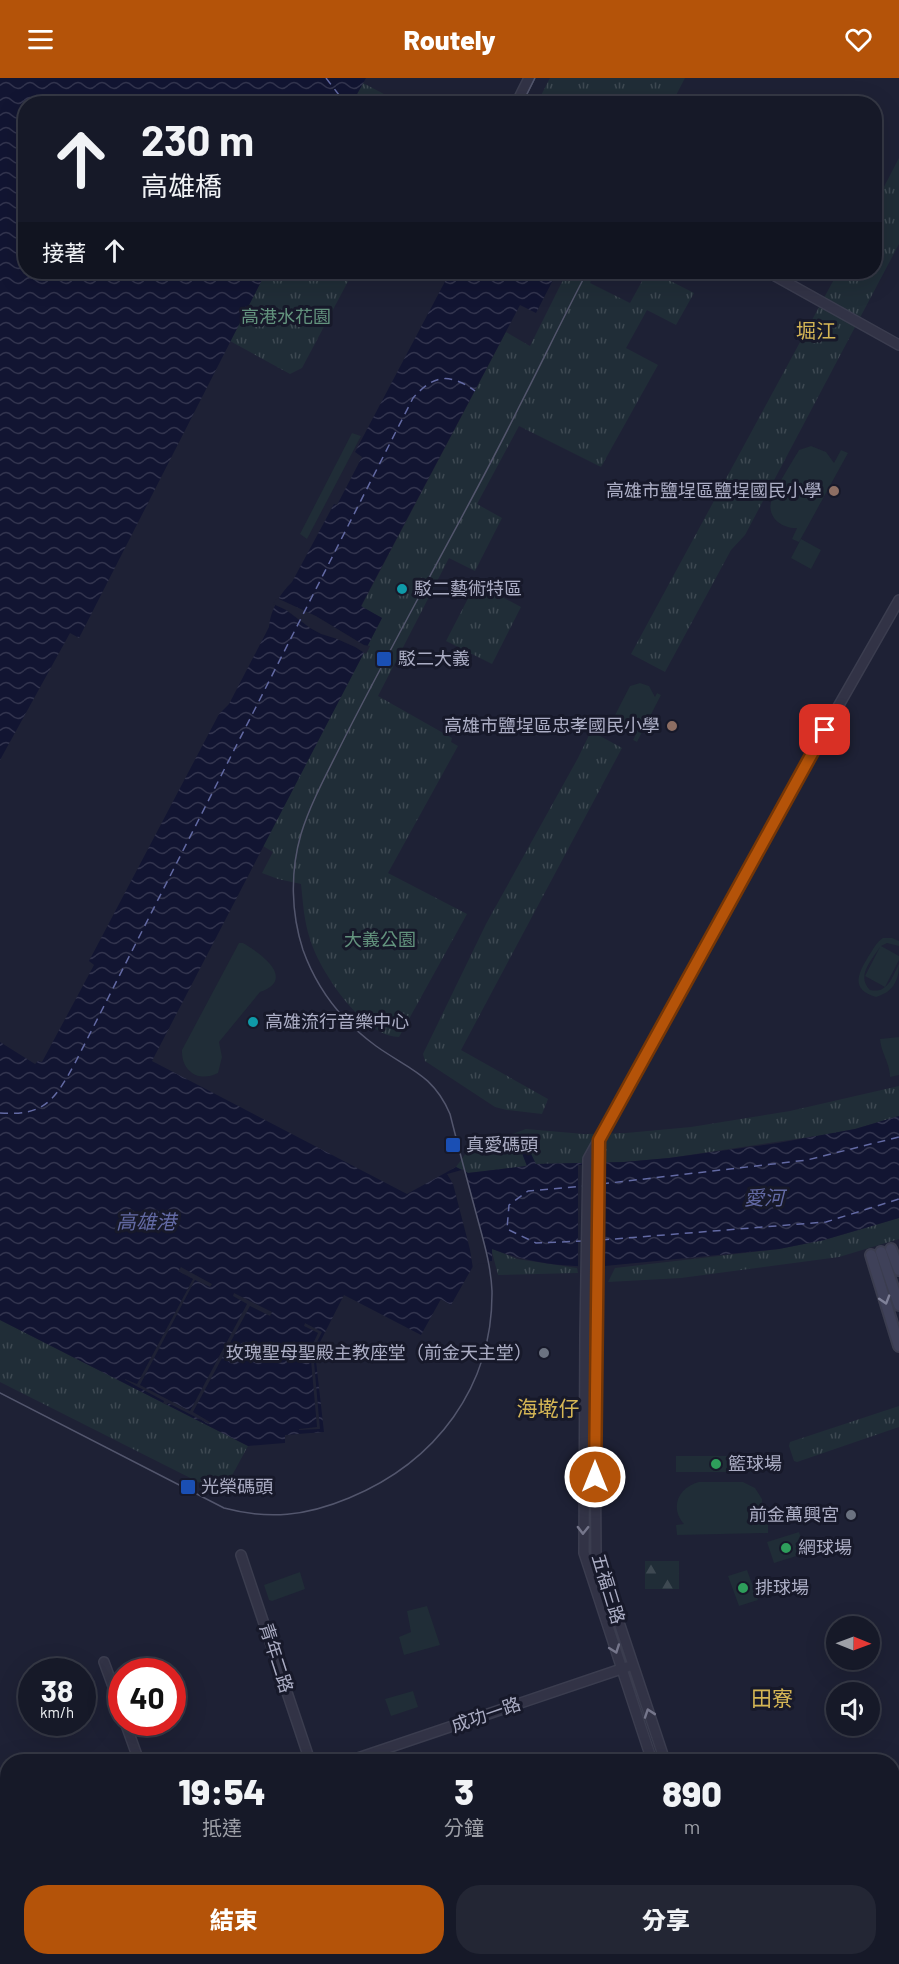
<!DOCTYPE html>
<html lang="zh-TW">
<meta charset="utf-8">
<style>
body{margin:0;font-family:Barlow,"Noto Sans TC",sans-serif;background:#232634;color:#f1f3f6;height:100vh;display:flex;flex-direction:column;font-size:22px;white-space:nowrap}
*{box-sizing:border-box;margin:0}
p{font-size:20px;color:#9ea0a8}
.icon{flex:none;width:33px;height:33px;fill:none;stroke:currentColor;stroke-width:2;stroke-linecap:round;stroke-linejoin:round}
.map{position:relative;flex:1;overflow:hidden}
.details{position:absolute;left:0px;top:1676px;width:900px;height:212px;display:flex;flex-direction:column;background:#161928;border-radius:24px 24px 0 0;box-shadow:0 6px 24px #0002,0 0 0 2px #353845}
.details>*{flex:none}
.banner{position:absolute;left:18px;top:18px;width:864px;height:183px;border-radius:24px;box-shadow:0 6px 24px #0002,0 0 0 2px #353845;background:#161928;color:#f1f3f6;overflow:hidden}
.needle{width:39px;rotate:91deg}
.controls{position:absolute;left:826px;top:1538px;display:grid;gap:12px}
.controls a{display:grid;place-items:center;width:54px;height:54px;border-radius:50%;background:#161928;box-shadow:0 6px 24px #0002,0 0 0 2px #353845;font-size:30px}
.speed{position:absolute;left:18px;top:1580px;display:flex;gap:12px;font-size:30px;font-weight:700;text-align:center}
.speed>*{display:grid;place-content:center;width:78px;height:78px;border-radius:50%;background:#161928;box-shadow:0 6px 24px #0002,0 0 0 2px #353845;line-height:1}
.speed small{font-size:15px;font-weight:400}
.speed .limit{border:9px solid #d22;background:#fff;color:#111}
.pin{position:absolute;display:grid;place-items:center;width:51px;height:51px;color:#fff;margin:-26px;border-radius:12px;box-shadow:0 3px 9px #0006}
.me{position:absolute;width:66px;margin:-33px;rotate:0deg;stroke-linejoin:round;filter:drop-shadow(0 0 4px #0008)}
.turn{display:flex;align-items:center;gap:21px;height:126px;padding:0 24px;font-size:27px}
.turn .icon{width:78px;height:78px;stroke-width:2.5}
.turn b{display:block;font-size:42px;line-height:51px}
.then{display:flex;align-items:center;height:57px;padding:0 24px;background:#0003;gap:12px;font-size:22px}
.eta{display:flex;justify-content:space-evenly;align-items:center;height:102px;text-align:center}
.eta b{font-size:36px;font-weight:800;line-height:42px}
.primary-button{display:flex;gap:12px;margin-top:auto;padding:12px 24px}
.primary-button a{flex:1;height:69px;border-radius:24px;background:#b45309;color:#fff;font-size:24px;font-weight:800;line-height:69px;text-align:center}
.primary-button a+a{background:#232634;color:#f1f3f6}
header{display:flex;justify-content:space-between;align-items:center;height:78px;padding:0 24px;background:#b45309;color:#fff;font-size:27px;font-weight:800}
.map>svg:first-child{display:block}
.green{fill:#202d37}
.forest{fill:url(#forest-firs)}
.park{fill:url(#park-tufts)}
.water{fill:url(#water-waves)}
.pier{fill:#1e2135}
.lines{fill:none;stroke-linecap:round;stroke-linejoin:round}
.ferry{stroke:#636aa4;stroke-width:1.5;stroke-dasharray:8 6;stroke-linecap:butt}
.tertiary-casing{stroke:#3b3d4f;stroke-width:12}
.secondary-casing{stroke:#3b3d4f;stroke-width:14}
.primary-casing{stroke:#3b3d4f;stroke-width:15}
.tertiary{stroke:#323346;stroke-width:9}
.secondary{stroke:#3f4159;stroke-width:10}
.primary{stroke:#4f5266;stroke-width:12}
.tram{stroke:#53566d;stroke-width:1.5}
.oneway{stroke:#808299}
.oneway2{stroke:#75768b}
.route-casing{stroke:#753606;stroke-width:15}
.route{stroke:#b45309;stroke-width:10}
.education-dot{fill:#8d6e63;stroke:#17192a;stroke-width:2}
.culture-dot{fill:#0f9aa8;stroke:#17192a;stroke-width:2}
.transit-dot{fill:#1a4fb4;stroke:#17192a;stroke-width:2}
.worship-dot{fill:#6b7280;stroke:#17192a;stroke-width:2}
.leisure-dot{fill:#2e9e5b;stroke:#17192a;stroke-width:2}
.labels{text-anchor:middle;stroke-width:6;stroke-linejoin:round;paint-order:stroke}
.park-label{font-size:18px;fill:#63947e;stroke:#17192a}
.poi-label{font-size:18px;fill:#abadc4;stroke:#17192a;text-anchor:start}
.street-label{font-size:18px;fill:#abadc4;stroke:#17192a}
.neighbourhood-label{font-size:20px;fill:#d5b655;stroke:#17192a}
.water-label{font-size:20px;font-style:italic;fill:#636aa4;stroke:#17192a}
.quarter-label{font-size:21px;fill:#d5b655;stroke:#17192a}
</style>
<header><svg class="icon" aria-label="menu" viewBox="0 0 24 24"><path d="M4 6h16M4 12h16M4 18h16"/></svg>Routely<svg class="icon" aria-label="heart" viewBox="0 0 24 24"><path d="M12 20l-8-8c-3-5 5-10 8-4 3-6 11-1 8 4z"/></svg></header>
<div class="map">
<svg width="899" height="1886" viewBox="0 0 899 1886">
<defs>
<pattern id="forest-firs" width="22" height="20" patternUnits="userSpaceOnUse" patternTransform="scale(1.5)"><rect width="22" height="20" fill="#202d37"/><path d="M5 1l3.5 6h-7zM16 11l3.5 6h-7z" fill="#3e4952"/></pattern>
<pattern id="park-tufts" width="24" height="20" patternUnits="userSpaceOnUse" patternTransform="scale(1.5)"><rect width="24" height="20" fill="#202d37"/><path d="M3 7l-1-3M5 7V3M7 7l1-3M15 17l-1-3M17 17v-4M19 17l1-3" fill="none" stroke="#3e4952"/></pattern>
<pattern id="water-waves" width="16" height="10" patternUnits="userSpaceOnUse" patternTransform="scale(1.5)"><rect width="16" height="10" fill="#121532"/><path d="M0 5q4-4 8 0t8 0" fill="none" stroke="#32344e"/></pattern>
</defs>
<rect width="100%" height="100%" fill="#1e2135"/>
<path class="green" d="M352,355L361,358L307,461L300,456Z
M811,368L826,374L834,385L841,372L848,375L799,464L792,461L797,450C783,451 767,440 771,424C774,412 792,384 799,372Z
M801,461L821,472L811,491L791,480Z
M640,605L649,608L655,619L657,615L661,617L637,664L633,662L637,654H630L622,652L616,644L615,637L630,608Z
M883,860H892L899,863V868L887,865L881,868L899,878V882L885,909L865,898L880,869C871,883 856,898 870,912C888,916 892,899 899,886C899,903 893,914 876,919C850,911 858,896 868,879C873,872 876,864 883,860Z
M239,865H243C260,875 297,901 260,914L219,964L222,979L218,995C199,1005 181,993 182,972Z
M899,959V997L890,999C890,985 881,975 880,961Z
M676,1378H756V1394H676Z
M699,1404H743L755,1410L762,1421V1437L757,1445H768V1455L677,1457L676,1447L684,1446C669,1429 679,1409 699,1404Z
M799,1454L806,1475L774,1485L767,1464Z
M747,1492L758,1522L739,1528L728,1498Z
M300,1494L305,1511L272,1523L269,1522L264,1507Z
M427,1528L440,1567L404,1577L399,1559L411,1554L407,1533Z
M413,1613L418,1629L391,1638L385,1621Z"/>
<path class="forest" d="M645,1483H679V1511H645Z"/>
<path class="park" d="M550,0H685L672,25H537Z
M363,5L401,25L352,26Z
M899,80V166L745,457L731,472L665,594L631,576L838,194H874L875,126Z
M266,194H353L302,290L290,296L230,263Z
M567,194H595L590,205L630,225L647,194H653L694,215L676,247L647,232L626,270L658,287L601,389L519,348L477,426L502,440L475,493L449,480L378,618L452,660L451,664L458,668L388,795L467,836L399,959C363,959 319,892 310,861C304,843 303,825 301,806L278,801L262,795L273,774L263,768L382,540L361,529L506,254L530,268Z
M476,505L521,529L492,586L446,563Z
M591,653L622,670L461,972L548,1021L542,1036L507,1032L495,1029L425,983L423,976L486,846L578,680Z
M899,1008V1038L855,1051L823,1057L669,1080L624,1084L535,1086L523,1059L517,1060L527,1088L468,1095L456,1089L466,1075L473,1070L526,1051L584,1056L626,1055L691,1049L790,1033Z
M899,1140V1161L839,1179L681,1200L608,1204L615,1190L779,1171L824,1162Z
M491,1170L517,1181L577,1190L578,1195L498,1197Z
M0,1242L248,1368L222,1416L0,1304Z
M899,1328V1349L797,1384L794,1383L789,1368L790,1364Z"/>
<path class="water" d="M0,0H366L352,25L26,26V194H266L79,560L70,555L0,682Z
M450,194H537L553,202L536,235L520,227L361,528L382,540L152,983L407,1116L456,1089L468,1095L527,1088L516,1060L523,1059L536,1086L624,1084L669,1080L778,1065L855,1051L899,1038V1140L824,1162L779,1171L605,1188C566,1190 528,1185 492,1171V1183H476L451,1227L441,1221L421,1257L344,1217L315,1274L324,1354L285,1357V1365L248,1368L0,1242V964L35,986L38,983L42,984L94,887L89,883L219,636L229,626L269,549C270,533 280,515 292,504L334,426L337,427L362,379L355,374Z"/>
<path class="pier" d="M277,520L316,538L364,567L370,568L366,576L355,569L337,561L321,556L310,550L286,532L273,526Z
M606,1086L605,1191L578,1192V1087Z
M465,1091L490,1185L478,1186L473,1191L470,1172L453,1106L447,1096Z
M181,1189L212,1206L210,1209L195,1202L140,1307L190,1333L247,1226L233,1218L234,1215L272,1234L270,1238L250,1228L193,1334L210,1344L209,1346L168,1325L167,1327L163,1325L164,1323L125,1302V1301L137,1306L193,1201L178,1193Z
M305,1245L322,1254L313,1272L320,1351L299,1352V1351L317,1349L310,1272L318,1255L304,1248Z"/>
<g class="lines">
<path class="ferry" d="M326,0L346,26
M0,1035C44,1038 54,1023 74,987L413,320C434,296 450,295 475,313
M601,1106L807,1082L899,1059
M601,1162L826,1144L899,1121
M584,1163L536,1165L507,1151L509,1127L528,1113L585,1108"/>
<defs>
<path id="tertiary" d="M516,26L529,0
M768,194L899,267
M599,1065L595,1339L596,1475L665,1683
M241,1477L310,1683
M104,1584L122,1633
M125,1644L139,1683
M349,1683L627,1589
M652,1683L584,1475L585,1256L588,1081L811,676L899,522
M0,1731L8,1753
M0,1796L8,1818
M892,1860L899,1858
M28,1880L30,1886
M49,1880L51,1886
M206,1880L209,1886
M377,1880L379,1886
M720,1880L722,1886
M732,1880L734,1886
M767,1880L775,1886
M706,1886L711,1880
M823,1886L840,1880
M886,1886L899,1882"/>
<path id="secondary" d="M891,1171L899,1192
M881,1174L899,1227
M871,1177L899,1268
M0,1766L8,1789
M38,1880L40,1886"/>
<path id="primary" d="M892,1877L899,1875
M844,1886L862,1880
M866,1886L885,1880"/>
</defs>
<use href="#tertiary" class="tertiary-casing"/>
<use href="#secondary" class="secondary-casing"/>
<use href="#primary" class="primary-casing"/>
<use href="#tertiary" class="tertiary"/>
<use href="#secondary" class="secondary"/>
<use href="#primary" class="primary"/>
<path class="tram" d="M522,26L535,0
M0,1315L224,1430C269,1442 306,1438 349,1420C436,1384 493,1309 492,1213C491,1190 485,1168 479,1146C469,1109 459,1072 450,1036C433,996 408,991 376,968C343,944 317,911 303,872C291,835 290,794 301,756C310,727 325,699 339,671C365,619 393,567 421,515C454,453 488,392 519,329C542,284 564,238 587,194"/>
</g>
<defs><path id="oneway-chevron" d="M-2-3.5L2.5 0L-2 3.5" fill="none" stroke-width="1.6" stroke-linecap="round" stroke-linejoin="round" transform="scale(1.5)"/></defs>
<use class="oneway" href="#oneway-chevron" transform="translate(885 1222) rotate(73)"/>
<g class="oneway2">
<use href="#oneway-chevron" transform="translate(583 1452) rotate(91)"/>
<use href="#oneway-chevron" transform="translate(615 1571) rotate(70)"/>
<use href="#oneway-chevron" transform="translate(649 1635) rotate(-109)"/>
</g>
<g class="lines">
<defs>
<path id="route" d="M595,1399L599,1062L825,652"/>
</defs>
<use href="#route" class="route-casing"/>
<use href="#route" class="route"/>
</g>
<g class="education-dot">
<circle cx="834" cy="413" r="6"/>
<circle cx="672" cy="648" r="6"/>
</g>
<g class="culture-dot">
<circle cx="402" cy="511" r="6"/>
<circle cx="253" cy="944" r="6"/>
</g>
<g class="transit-dot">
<rect x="376" y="573" width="16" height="16" rx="3"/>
<rect x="445" y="1059" width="16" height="16" rx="3"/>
<rect x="180" y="1401" width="16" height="16" rx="3"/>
</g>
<g class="worship-dot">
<circle cx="544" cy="1275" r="6"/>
<circle cx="851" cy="1437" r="6"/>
</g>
<g class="leisure-dot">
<circle cx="716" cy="1386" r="6"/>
<circle cx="786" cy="1470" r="6"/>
<circle cx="743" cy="1510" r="6"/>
</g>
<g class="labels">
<g class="park-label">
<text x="286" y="245">高港水花園</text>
<text x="380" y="868">大義公園</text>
</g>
<g class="poi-label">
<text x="822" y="419" text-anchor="end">高雄市鹽埕區鹽埕國民小學</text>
<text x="414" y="517">駁二藝術特區</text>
<text x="398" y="587">駁二大義</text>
<text x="660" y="654" text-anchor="end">高雄市鹽埕區忠孝國民小學</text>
<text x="265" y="950">高雄流行音樂中心</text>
<text x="466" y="1073">真愛碼頭</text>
<text x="532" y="1281" text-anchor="end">玫瑰聖母聖殿主教座堂（前金天主堂）</text>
<text x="728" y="1392">籃球場</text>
<text x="201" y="1415">光榮碼頭</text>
<text x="839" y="1443" text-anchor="end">前金萬興宮</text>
<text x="798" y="1476">網球場</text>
<text x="755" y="1516">排球場</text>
</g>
<g class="street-label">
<text transform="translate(608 1511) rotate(73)" y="6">五福三路</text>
<text transform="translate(276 1580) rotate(72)" y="6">青年二路</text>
<text transform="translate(486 1637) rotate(-19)" y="6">成功一路</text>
</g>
<g class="neighbourhood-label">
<text x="816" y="260">堀江</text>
</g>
<g class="water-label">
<text x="764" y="1127">愛河</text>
<text x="146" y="1151">高雄港</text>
</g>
<g class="quarter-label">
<text x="548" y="1338">海墘仔</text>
<text x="772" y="1628">田寮</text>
</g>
</g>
</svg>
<div class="controls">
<a><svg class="needle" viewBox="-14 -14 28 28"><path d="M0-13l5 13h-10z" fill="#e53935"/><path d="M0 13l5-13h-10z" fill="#9ea0a8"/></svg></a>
<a><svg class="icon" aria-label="sound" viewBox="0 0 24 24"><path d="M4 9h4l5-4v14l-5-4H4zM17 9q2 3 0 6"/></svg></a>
</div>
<div class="speed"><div>38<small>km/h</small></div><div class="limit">40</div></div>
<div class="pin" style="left:825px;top:652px;background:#d93025"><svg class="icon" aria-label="arrive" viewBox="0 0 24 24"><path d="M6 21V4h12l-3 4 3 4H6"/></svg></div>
<svg class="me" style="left:595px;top:1399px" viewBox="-20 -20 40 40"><circle r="17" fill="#b45309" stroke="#fff" stroke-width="3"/><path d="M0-11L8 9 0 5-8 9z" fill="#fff"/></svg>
<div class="banner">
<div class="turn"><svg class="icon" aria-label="ahead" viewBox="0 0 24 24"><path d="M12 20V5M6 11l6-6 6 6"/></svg><div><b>230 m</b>高雄橋</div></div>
<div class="then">接著<svg class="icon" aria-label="ahead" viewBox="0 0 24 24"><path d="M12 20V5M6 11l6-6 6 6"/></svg></div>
</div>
<section class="details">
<div class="eta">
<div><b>19:54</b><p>抵達</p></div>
<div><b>3</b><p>分鐘</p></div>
<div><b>890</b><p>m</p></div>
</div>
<div class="primary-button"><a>結束</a><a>分享</a></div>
</section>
</div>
